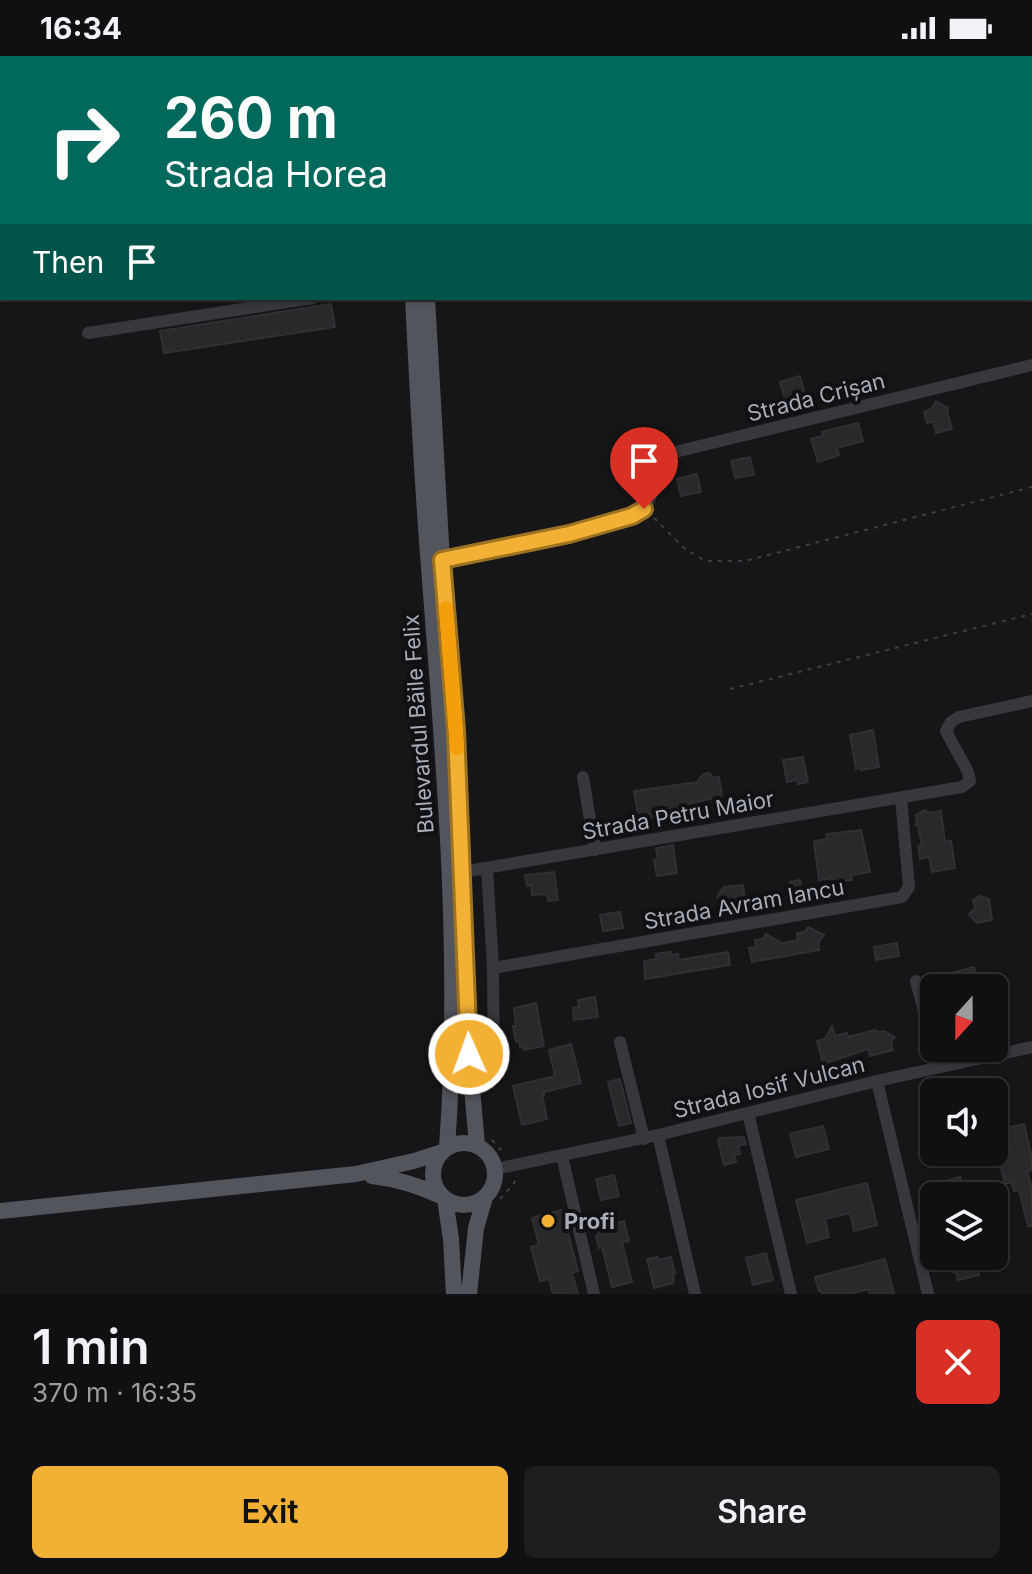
<!DOCTYPE html>
<meta charset="utf-8">
<style>
body{margin:0;font-family:Inter,sans-serif;background:#1e1e20;color:#f1f3f6;height:100vh;display:flex;flex-direction:column;font-size:30px;white-space:nowrap}
*{box-sizing:border-box;margin:0}
p{font-size:26px;color:#9c9d9f}
.icon{flex:none;width:44px;height:44px;fill:none;stroke:currentColor;stroke-width:2;stroke-linecap:round;stroke-linejoin:round}
.map{position:relative;height:1238px;overflow:hidden}
.details{display:flex;flex-direction:column;background:#101012;flex:1}
.details>*{flex:none}
.guide{position:absolute;left:0px;top:0px;width:1032px;height:244px;box-shadow:0 2px 6px #0004,0 0 0 2px #303032;background:#00695c;color:#fff;overflow:hidden}
.needle{width:52px;rotate:201deg}
.controls{position:absolute;left:920px;top:918px;display:grid;gap:16px}
.controls a{display:grid;place-items:center;width:88px;height:88px;border-radius:12px;background:#101012;box-shadow:0 2px 6px #0004,0 0 0 2px #303032;font-size:40px}
.pin{position:absolute;display:grid;place-items:center;width:68px;height:68px;color:#fff;margin:-82px -34px;border-radius:50% 50% 50% 0;rotate:-45deg;box-shadow:0 0 8px #0007}
.pin .icon{rotate:45deg}
.me{position:absolute;width:88px;margin:-44px;rotate:358deg;stroke-linejoin:round;filter:drop-shadow(0 0 6px #0008)}
.turn{display:flex;align-items:center;gap:28px;height:168px;padding:0 32px;font-size:36px}
.turn .icon{width:104px;height:104px;stroke-width:2.5}
.turn b{display:block;font-size:56px;line-height:68px}
.then{display:flex;align-items:center;height:76px;padding:0 32px;background:#0003;gap:16px;font-size:30px}
.round{display:grid;place-items:center;flex:none;width:84px;height:84px;border-radius:12px;background:#1e1e20}
.headline{display:flex;align-items:center;justify-content:space-between;height:136px;padding:0 32px}
h1{font-size:48px;font-weight:600;line-height:60px}
.button{display:flex;gap:16px;margin-top:auto;padding:16px 32px}
.button a{flex:1;height:92px;border-radius:12px;background:#f2b134;color:#111;font-size:32px;font-weight:600;line-height:92px;text-align:center}
.button a+a{background:#1e1e20;color:#f1f3f6}
.status{display:flex;justify-content:space-between;align-items:center;height:56px;padding:0 40px;background:#101012;direction:ltr}
.status svg{height:22px;fill:currentColor}
.map>svg:first-child{display:block}
.building{fill:#29292c;stroke:#303034;stroke-width:2}
.lines{fill:none;stroke-linecap:round;stroke-linejoin:round}
.path{stroke:#3d3f44;stroke-width:2;stroke-dasharray:4 6;stroke-linecap:butt}
.minor{stroke:#37383d;stroke-width:12}
.major{stroke:#53555c;stroke-width:16}
.route-casing{stroke:#9d7322;stroke-width:20}
.route{stroke:#f2b134;stroke-width:14}
.slow{stroke:#f59e0b;stroke-width:14}
.poi-dot{fill:#f2b134;stroke:#111113;stroke-width:3}
.labels{text-anchor:middle;stroke-width:8;stroke-linejoin:round;paint-order:stroke}
.street-label{font-size:22px;fill:#a8adb8;stroke:#111113}
.poi-label{font-size:22px;font-weight:bold;fill:#a8adb8;stroke:#111113;text-anchor:start}
</style>
<div class="status"><b>16:34</b><svg viewBox="0 0 49 12"><path d="M0 12V9h3v3zM5 12V6h3v6zM10 12V3h3v9zM15 12V0h3v12zM26 1h20v11H26zM47 4h2v5h-2z"/></svg></div>
<div class="map">
<svg width="1032" height="1238" viewBox="0 0 1032 1238">
<rect width="100%" height="100%" fill="#161618"/>
<path class="building" d="M331,248L335,271L164,297L160,275Z
M800,320L806,342L786,347L780,326Z
M936,345L948,352L947,355L952,373L936,377L933,365L927,367L924,356L930,354Z
M858,367L863,385L837,392L839,399L818,406L811,383L823,380L822,376Z
M750,401L754,419L735,422L731,405Z
M697,418L701,436L681,440L677,423Z
M873,674L879,711L861,714V712L856,713L850,679Z
M803,701L808,726L798,728L797,724L787,726L783,704Z
M709,717L714,722L719,721L722,740L689,748V750L655,755L656,761L639,764L634,735L697,726L703,718Z
M925,754L929,757L941,755L945,786L951,785L955,812L932,816L929,801L920,803L918,790L922,789L918,771L915,769L917,766L916,759Z
M861,774L870,816L851,819L852,824L844,825L841,832L834,830L832,822L819,824L814,785L827,783L826,778Z
M673,789L677,817L657,820L654,804H658L656,792Z
M554,816L558,844L548,845L547,838L532,839L531,829L527,830L525,819Z
M800,824L803,843L793,845L790,826Z
M743,829L745,846L719,850L718,838L724,831Z
M980,840L989,843L992,864L977,867L971,861L969,858L975,852L973,844Z
M620,856L623,872L603,875L600,859Z
M808,871L824,879L818,887L819,894L752,906L749,892L756,891L755,884L763,883L766,878L782,887L798,884L797,877L805,876Z
M897,887L899,900L876,904L874,891Z
M671,896V899L678,898L679,904L728,896L730,909L645,923L644,905L656,903V898Z
M974,911L980,932H948L944,919Z
M595,941L598,961L574,964L573,952L579,951L578,944Z
M536,947L544,990L524,994L523,990L520,991L519,985L516,986L513,970H516L514,952Z
M832,970L835,980L847,977L848,981L875,974L879,976L884,975L895,981L891,987L893,994L870,1000L868,993L823,1008L817,985L825,983Z
M571,988L581,1027L544,1036V1039H542L547,1063L522,1069L513,1030L555,1020L549,994Z
M620,1023L631,1067L619,1070L608,1026Z
M1024,1068L1032,1102V1114L1027,1115L1032,1133V1170H1028L1019,1134L1014,1135L1011,1126L1005,1128L998,1100L1011,1097L1005,1072Z
M823,1070L829,1093L796,1101L790,1078Z
M744,1081L746,1088L738,1090L740,1098L734,1099L736,1106L724,1109L718,1085H720L719,1082Z
M614,1119L619,1140L601,1144L596,1123Z
M960,1121L964,1137L942,1140L938,1127Z
M867,1127L877,1169L854,1175L850,1157L825,1163L829,1181L807,1187L796,1144Z
M562,1154L578,1215L572,1217L578,1238H553L549,1223L540,1225L531,1191L539,1189L532,1162Z
M624,1165L629,1185L622,1186L632,1226L612,1231L602,1191L599,1192L596,1180L599,1179L597,1172Z
M766,1197L773,1224L753,1229L746,1202Z
M957,1200H974L979,1219L958,1224L956,1216H953L951,1205Z
M658,1201L659,1204L671,1201L675,1217H673L674,1224H672L673,1227L654,1232L647,1203Z
M885,1203L894,1238H870L869,1233L850,1238H822L821,1235H819L815,1221Z"/>
<g class="lines">
<path class="path" d="M654,462L684,492L705,505H745L1032,431
M730,633L1032,558
M492,1084L504,1097
M500,1143L513,1129L516,1123"/>
<path class="minor" d="M493,0V2
M816,0V2
M428,2L439,0
M1030,60L1032,59
M0,210H2
M88,277L313,242
M442,504L569,478L632,460L644,453L650,443L656,421L665,403L675,396L1032,309
M583,721L595,794
M487,812L493,912L494,1018
M462,816L962,731L970,725L968,716L946,675L951,666L959,661L1032,645
M493,912L902,841L909,831L901,742
M916,925L939,1011
M620,986L644,1083
M877,1025L928,1238
M748,1057L791,1238
M658,1079L695,1238
M562,1100L594,1238
M495,1113L658,1079L877,1025L1032,991"/>
<path class="major" d="M414,0L415,2
M413,242C417,323 421,404 427,485C442,686 462,889 447,1091
M427,242L442,504L456,674L469,998L477,1089
M433 1118a31 31 0 1 1 62 0a31 31 0 1 1-62 0Z
M372,1120C397,1123 418,1129 441,1140
M445,1143L451,1183L454,1238
M0,1155L356,1118L414,1105L442,1096
M469,1238L476,1172L485,1141"/>
</g>
<g class="lines">
<defs>
<path id="route" d="M469,998L456,674L442,504L569,478L632,460L644,453"/>
</defs>
<use href="#route" class="route-casing"/>
<use href="#route" class="route"/>
<path class="slow" d="M446,552L457,692"/>
</g>
<circle class="poi-dot" cx="548" cy="1165" r="8"/>
<g class="labels">
<g class="street-label">
<text transform="translate(816 341) rotate(-14)" y="8">Strada Crișan</text>
<text transform="translate(418 668) rotate(-94)" y="8">Bulevardul Băile Felix</text>
<text transform="translate(678 759) rotate(-10)" y="8">Strada Petru Maior</text>
<text transform="translate(744 848) rotate(-10)" y="8">Strada Avram Iancu</text>
<text transform="translate(769 1031) rotate(-14)" y="8">Strada Iosif Vulcan</text>
</g>
<g class="poi-label">
<text x="564" y="1173">Profi</text>
</g>
</g>
</svg>
<div class="controls">
<a><svg class="needle" viewBox="-14 -14 28 28"><path d="M0-13l5 13h-10z" fill="#e53935"/><path d="M0 13l5-13h-10z" fill="#9c9d9f"/></svg></a>
<a><svg class="icon" aria-label="sound" viewBox="0 0 24 24"><path d="M4 9h4l5-4v14l-5-4H4zM17 9q2 3 0 6"/></svg></a>
<a><svg class="icon" aria-label="layers" viewBox="0 0 24 24"><path d="M12 4l9 5-9 5-9-5zM3 14l9 5 9-5"/></svg></a>
</div>
<div class="pin" style="left:644px;top:453px;background:#d93025"><svg class="icon" aria-label="arrive" viewBox="0 0 24 24"><path d="M6 21V4h12l-3 4 3 4H6"/></svg></div>
<svg class="me" style="left:469px;top:998px" viewBox="-20 -20 40 40"><circle r="17" fill="#f2b134" stroke="#fff" stroke-width="3"/><path d="M0-11L8 9 0 5-8 9z" fill="#fff"/></svg>
<div class="guide">
<div class="turn"><svg class="icon" aria-label="right" viewBox="0 0 24 24"><path d="M7 20v-9h11M14 6l5 5-5 5"/></svg><div><b>260 m</b>Strada Horea</div></div>
<div class="then">Then<svg class="icon" aria-label="arrive" viewBox="0 0 24 24"><path d="M6 21V4h12l-3 4 3 4H6"/></svg></div>
</div>
</div>
<section class="details">
<div class="headline"><div><h1>1 min</h1><p>370 m · 16:35</p></div><a class="round" style="background:#d93025;color:#fff"><svg class="icon" aria-label="close" viewBox="0 0 24 24"><path d="M6 6l12 12M18 6L6 18"/></svg></a></div>
<div class="button"><a>Exit</a><a>Share</a></div>
</section>
